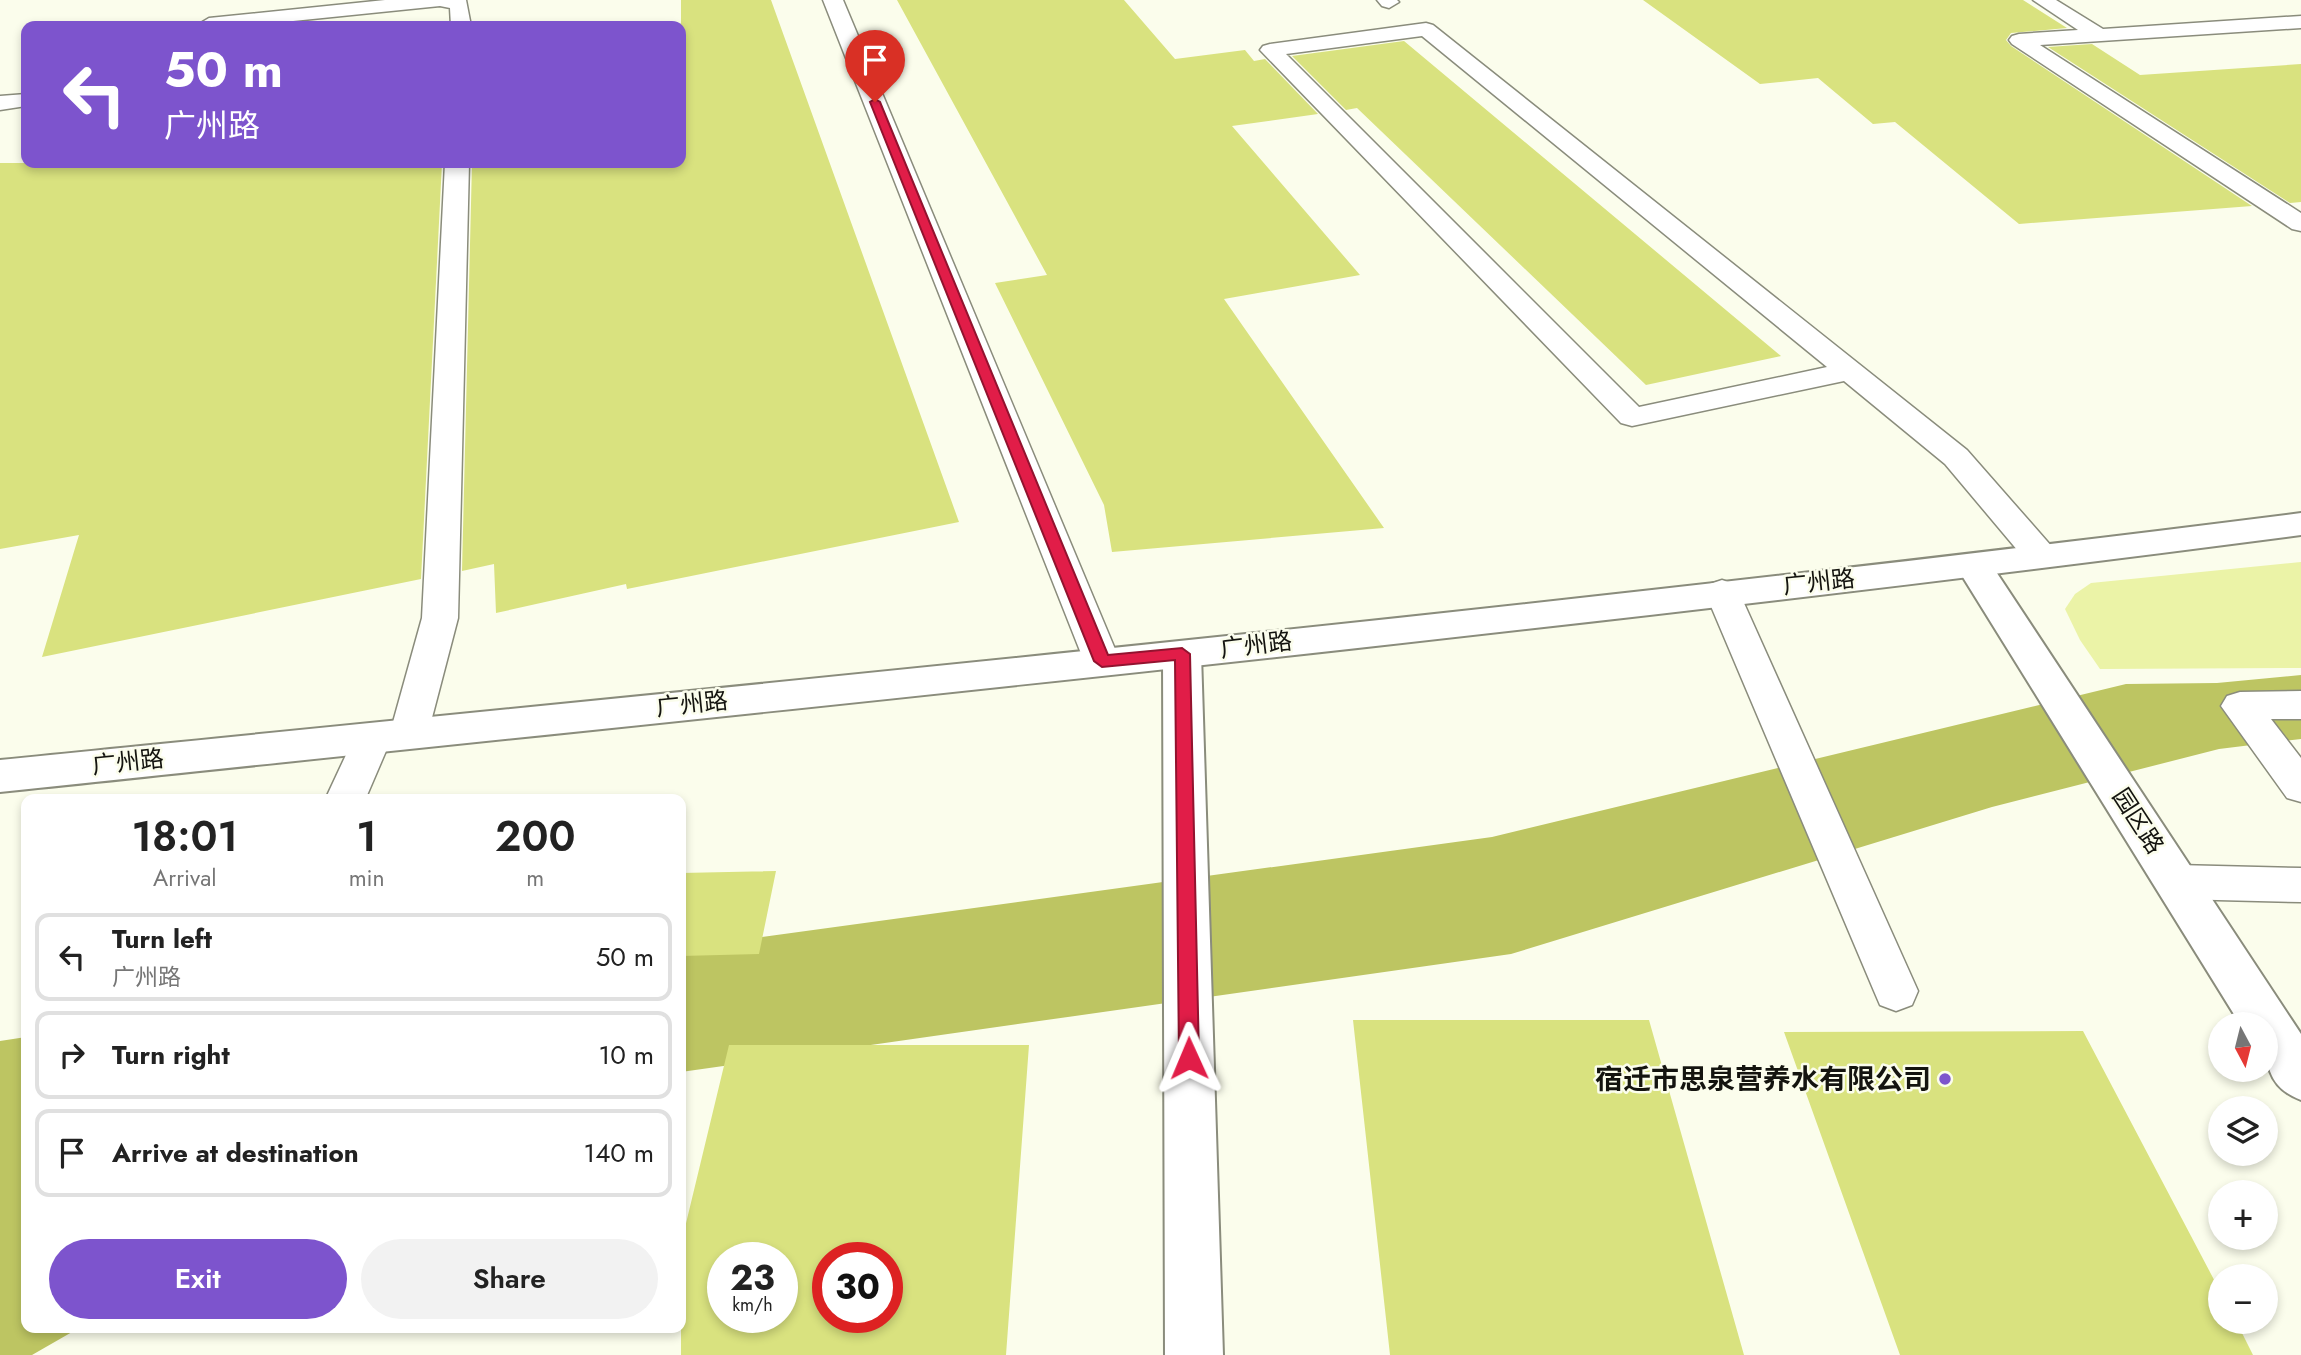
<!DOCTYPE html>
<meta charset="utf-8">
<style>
body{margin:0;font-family:Jost,"Noto Sans SC",sans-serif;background:#f2f2f2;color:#222;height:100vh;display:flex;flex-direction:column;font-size:26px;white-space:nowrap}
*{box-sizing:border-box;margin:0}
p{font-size:23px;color:#767676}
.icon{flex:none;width:38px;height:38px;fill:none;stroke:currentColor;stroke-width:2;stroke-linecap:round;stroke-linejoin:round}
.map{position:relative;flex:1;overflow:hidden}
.details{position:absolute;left:21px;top:794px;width:665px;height:539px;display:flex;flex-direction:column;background:#fff;border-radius:14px;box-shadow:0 4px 10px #0003}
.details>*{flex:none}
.banner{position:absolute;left:21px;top:21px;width:665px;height:147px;border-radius:14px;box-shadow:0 4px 10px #0003;background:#7d54cd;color:#fff;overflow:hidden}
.needle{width:46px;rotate:173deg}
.buttons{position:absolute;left:2208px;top:1012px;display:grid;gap:14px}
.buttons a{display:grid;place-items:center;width:70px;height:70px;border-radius:50%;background:#fff;box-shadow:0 4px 10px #0003;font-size:35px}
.speed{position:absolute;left:707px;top:1242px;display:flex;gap:14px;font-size:35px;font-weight:700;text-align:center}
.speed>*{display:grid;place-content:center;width:91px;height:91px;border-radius:50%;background:#fff;box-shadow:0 4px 10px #0003;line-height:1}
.speed small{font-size:18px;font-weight:400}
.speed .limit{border:10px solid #d22;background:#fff;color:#111}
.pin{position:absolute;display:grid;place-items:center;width:60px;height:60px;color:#fff;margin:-72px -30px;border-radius:50% 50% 50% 0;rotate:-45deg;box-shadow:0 0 7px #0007}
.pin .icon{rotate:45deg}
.me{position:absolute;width:77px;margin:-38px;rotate:359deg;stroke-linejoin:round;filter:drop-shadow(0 0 5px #0008)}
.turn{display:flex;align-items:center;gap:24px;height:147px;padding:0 28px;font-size:32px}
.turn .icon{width:91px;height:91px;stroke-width:2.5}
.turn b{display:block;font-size:49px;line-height:60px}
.eta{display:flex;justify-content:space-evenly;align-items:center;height:119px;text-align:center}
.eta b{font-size:42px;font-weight:600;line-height:49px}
.primary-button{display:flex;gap:14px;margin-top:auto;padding:14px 28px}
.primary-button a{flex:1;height:80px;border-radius:42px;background:#7d54cd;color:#fff;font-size:28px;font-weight:600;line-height:80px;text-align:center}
.primary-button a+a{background:#f2f2f2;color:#222}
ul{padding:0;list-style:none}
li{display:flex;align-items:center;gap:21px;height:88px;margin:0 14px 10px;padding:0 14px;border:4px solid #e0e0e0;border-radius:14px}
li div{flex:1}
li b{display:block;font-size:26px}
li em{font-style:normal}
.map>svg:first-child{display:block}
.green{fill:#ebf3a7}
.water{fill:#bdc562}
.building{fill:#d9e27f;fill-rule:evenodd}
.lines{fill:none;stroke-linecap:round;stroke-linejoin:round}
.lane-casing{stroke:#8a8c7c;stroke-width:3}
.street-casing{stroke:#8a8c7c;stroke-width:4}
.secondary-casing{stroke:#8a8c7c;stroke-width:4}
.lane{fill:#fff;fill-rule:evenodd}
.street{fill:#fff;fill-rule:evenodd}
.secondary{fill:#fff;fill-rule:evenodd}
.route{fill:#e11d48;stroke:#92132f;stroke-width:2}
.poi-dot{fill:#7d54cd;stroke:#fbfdec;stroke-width:2.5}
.labels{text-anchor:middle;stroke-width:5;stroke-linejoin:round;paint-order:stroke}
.street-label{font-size:24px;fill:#14140f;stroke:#fbfdec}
.near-poi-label{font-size:28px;font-weight:bold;fill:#14140f;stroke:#fbfdec;text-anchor:end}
</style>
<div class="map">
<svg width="2301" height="1355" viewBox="0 0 2301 1355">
<rect width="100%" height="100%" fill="#fbfdec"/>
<path class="green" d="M2301,562V668L2100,669L2080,640L2065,609L2075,594L2091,583Z"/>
<path class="water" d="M2301,675V739L2219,749L1992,807L1511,954L681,1072V948L1492,837L2126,684L2217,683Z
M26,1037V1328H79L32,1355H0V1041Z"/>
<path class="building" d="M681,0H771L959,522L627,589L626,584L496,613L494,564L462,571L472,163H681Z
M897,0H1124L1175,59L1245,50L1254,61L1265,59L1318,114L1232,126L1360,275L1224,299L1384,528L1112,552L1104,505L995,283L1047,275Z
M1643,0H2023L2067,28L2011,33L2006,40L2011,46L2252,206L2019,224L1895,122L1873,124L1818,78L1760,84Z
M1404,41L1781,356L1646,385L1357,108L1346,110L1292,56Z
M2092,44L2140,75L2301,64V202L2290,203L2048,47Z
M0,163H442L421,579L42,657L79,535L0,549Z
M776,871L759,954L681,956V873Z
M1353,1020H1649L1744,1355H1390Z
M2083,1031L2221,1293V1321H2236L2253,1355H1900L1784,1032Z
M729,1045H1029L1006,1355H681V1244ZM723,1258H782V1318H723ZM828,1258H887V1318H828Z"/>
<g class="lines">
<defs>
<path id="lane" d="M385,0H466L471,26H451L450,8L440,6L244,26H201L199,24L209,18Z
M823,0H843L1120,661L1115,670L1102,674L1089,670L1084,661Z
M1377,0H1397L1399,2L1389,8L1382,6Z
M2033,0H2056L2103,29L2301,16V28L2040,45L2301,213V231L2292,229L2012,44L2009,40L2012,36L2019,34L2078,30Z
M1426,23L1433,25L1967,450L2053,548L2058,556L2053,564L2041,567L2029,564L1945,464L1844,381L1632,426L1621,423L1260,50L1263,46L1270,44ZM1422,36L1827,367L1639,407L1286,54Z
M26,94V106L0,110V96Z
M445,163H469L458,618L428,733L423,743L409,747L395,743L392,737L365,800H325L359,727L373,723L387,727L390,733L422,618Z
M1722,580L1734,584L1739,592L1918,991L1912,1005L1896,1011L1880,1005L1874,991L1705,592L1710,584Z
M2301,691V719H2271L2301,758V802L2287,798L2221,706L2227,696L2240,692Z
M2177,865L2301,868V902L2177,899L2162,894L2156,882L2162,870Z"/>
<path id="street" d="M1974,554L1987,558L2301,1034V1100C2264,1086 2266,1059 2266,1024H2240L1956,566L1961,558Z
M1182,641L1195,645L1201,654L1223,1355H1165L1163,654L1169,645Z"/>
<path id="secondary" d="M2301,513V535C1536,635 767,711 0,792V760C767,683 1536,610 2301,513Z"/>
</defs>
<use href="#lane" class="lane-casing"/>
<use href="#street" class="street-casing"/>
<use href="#secondary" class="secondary-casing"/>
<use href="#lane" class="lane"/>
<use href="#street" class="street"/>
<use href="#secondary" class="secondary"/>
</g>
<path class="route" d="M875,99L880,102L1108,655L1182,648L1190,654L1199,1058L1196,1065L1189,1067L1182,1065L1179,1058L1175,660L1102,667L1094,661L870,102Z"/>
<circle class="poi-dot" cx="1945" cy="1079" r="7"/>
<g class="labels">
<g class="street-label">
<text transform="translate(1819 582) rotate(-6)" y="8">广州路</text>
<text transform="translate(1256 645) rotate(-7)" y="8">广州路</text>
<text transform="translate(692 704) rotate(-6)" y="8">广州路</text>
<text transform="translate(128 762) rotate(-6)" y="8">广州路</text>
<text transform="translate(2138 821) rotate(57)" y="8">园区路</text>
</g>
<g class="near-poi-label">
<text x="1931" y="1089">宿迁市思泉营养水有限公司</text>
</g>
</g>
</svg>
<div class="buttons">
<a><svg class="needle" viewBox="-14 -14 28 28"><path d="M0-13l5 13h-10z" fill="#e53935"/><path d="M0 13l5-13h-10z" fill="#767676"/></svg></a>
<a><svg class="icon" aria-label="layers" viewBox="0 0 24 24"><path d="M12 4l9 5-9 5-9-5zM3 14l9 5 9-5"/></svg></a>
<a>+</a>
<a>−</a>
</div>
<div class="speed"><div>23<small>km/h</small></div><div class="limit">30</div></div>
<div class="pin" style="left:875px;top:102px;background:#d93025"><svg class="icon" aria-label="arrive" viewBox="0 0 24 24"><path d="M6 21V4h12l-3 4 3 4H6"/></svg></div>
<svg class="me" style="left:1189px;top:1058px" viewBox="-20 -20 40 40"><path d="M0-17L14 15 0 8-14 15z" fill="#e11d48" stroke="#fff" stroke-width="4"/></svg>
<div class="banner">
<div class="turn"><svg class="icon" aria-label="left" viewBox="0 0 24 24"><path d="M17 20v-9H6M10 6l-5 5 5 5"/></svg><div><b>50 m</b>广州路</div></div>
</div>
<section class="details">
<div class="eta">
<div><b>18:01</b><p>Arrival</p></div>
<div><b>1</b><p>min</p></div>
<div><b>200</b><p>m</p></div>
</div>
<ul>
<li><svg class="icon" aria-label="left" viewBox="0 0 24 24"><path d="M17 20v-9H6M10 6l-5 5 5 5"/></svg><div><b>Turn left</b><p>广州路</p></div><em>50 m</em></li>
<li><svg class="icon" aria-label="right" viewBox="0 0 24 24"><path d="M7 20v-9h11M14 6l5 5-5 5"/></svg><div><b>Turn right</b></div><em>10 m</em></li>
<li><svg class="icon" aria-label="arrive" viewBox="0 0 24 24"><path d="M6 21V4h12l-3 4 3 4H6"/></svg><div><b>Arrive at destination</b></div><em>140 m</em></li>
</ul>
<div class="primary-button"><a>Exit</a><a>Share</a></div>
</section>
</div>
